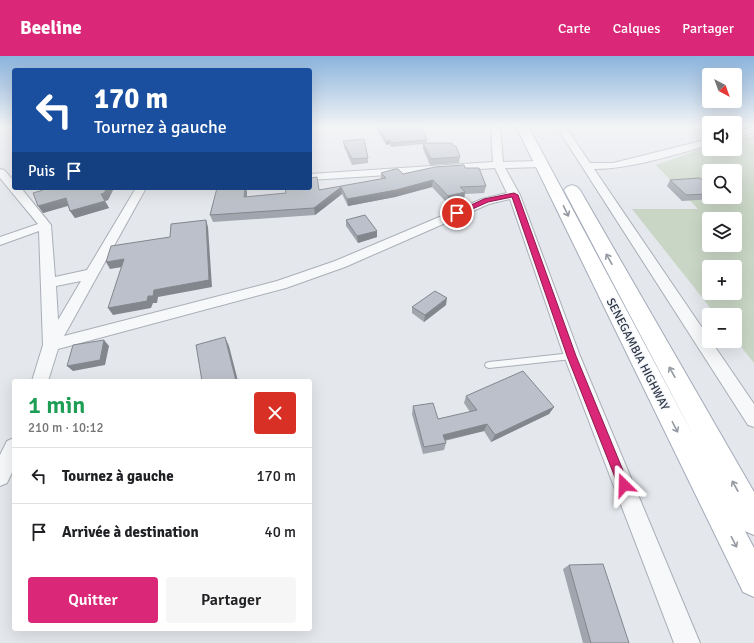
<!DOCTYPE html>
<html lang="fr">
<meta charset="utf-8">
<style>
body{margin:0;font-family:Signika,sans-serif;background:#f6f6f6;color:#202124;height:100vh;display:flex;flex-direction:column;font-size:15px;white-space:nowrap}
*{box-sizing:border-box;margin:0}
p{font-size:13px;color:#757577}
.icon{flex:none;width:22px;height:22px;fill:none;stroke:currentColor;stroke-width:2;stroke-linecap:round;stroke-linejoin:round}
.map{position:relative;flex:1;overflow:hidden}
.details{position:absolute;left:12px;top:323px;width:300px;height:252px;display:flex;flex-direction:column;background:#fff;border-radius:4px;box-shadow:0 4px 16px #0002}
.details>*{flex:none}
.guide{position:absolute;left:12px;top:12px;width:300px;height:122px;border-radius:4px;box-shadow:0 4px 16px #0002;background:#1a4fa0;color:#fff;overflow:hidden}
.needle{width:26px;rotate:139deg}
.controls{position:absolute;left:702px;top:12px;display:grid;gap:8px}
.controls a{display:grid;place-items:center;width:40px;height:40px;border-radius:4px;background:#fff;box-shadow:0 4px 16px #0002;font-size:20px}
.pin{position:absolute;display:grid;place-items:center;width:34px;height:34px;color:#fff;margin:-17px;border:2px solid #fff;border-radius:50%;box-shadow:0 1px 4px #0007}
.me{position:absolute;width:44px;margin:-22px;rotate:338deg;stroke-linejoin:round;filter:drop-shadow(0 0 3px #0008)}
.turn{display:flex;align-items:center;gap:14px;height:84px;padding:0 16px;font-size:18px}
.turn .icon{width:52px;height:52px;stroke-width:2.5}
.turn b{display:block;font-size:28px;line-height:34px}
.then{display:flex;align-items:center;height:38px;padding:0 16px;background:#0003;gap:8px;font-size:15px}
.round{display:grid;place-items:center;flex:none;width:42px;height:42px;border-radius:4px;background:#f6f6f6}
.head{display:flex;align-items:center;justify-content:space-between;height:68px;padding:0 16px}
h1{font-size:24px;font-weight:600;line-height:30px;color:#1e9e55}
.cta{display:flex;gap:8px;margin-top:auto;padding:8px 16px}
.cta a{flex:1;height:46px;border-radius:4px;background:#db2777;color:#fff;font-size:16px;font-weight:600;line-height:46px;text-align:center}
.cta a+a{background:#f6f6f6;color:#202124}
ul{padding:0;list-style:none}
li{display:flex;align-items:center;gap:12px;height:56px;padding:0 16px;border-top:1px solid #e0e0e0}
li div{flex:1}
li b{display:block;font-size:15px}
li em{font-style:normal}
header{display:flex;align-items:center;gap:24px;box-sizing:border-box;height:56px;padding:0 20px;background:#db2777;color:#fff}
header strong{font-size:19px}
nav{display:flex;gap:22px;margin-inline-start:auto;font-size:14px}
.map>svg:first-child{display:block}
.green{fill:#c9d6c5;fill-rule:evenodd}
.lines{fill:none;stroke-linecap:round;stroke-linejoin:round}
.service-casing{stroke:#a9aeb7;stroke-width:2}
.minor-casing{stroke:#a9aeb7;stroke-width:2}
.primary-casing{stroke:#a3abb8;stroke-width:2}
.service{fill:#f7f8fa;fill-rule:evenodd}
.minor{fill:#f7f8fa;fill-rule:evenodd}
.primary{fill:#fff;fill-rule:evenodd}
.wall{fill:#a1a5ae}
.shaded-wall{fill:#83868d}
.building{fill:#bbc0ca;stroke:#83868d}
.oneway{stroke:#959aa2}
.route{fill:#db2777;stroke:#8e194d}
.labels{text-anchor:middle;stroke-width:3;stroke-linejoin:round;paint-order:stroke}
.street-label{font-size:12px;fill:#2b3445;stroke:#f4f6f9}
</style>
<header>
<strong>Beeline</strong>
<nav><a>Carte</a><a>Calques</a><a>Partager</a></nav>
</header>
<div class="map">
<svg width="754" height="587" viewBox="0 0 754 587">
<rect width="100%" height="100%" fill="#e4e7ec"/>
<path class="green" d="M754,80V307L735,283V259H716L632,153H698L656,109L709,90V93H735V84ZM709,115H735V141H709ZM709,163H735V189H709ZM709,211H735V237H709Z"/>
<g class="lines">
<defs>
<path id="service" d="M572,297L575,298L576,300L575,302L572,303L489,312L486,311L485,309L486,307L489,306Z"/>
<path id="minor" d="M491,70H500L503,106L542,105L547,108L542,111L505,112L520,139L580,300L700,587H674L564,300L510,143L489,148L345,211L286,232L58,293L48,325H32L43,289L39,175L0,189V181L38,168L0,122V113L4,114L14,125V132H21L51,169L55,221L87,214L136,132H146L64,280L277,225L335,205L482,143L507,137L495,112L310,124V118L493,106ZM81,225L58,264L56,230Z
M556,70H565L590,107H613L709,83V89C674,99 630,113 594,113L709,282V285H711L754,348V371L748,369Z
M754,71V77L735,81V75Z
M14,382V412L7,427L0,430V399L7,385Z"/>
<path id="primary" d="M516,70H528L697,386L564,134L567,131L572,129L577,131L580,134L754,436V479L745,475L754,492V541L743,536Z"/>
</defs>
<use href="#service" class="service-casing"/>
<use href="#minor" class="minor-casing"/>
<use href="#primary" class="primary-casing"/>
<use href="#service" class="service"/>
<use href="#minor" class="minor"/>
<use href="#primary" class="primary"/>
</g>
<path class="wall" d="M375,70H421L427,84L426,87L453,90L460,101L459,107L430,109L423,93V88L391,91L390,88L386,89Z
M343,85L368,102V107L352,109L344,91Z
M465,112L486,130L484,137L465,138L464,143L447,147L432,131L395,141L348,150L342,138L315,159L213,166L210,159L217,132H246L247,136V141L319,134L381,123V117L403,118Z
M670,124L709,131V141H714L712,143L682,145L667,130Z
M38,132H114L108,144L105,145L109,152L75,162L70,155L68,150L43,157L41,135Z
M346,164L377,181L358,187L346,170Z
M446,249L424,266L412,257V251Z
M466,340L554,351L549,358L491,386L484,375L445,385L446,387L444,394L423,398L412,358L413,350L438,363L470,356L464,347Z
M569,509L629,587H583L563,513Z"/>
<path class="shaded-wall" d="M390,84V88L386,89V85Z
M433,124L432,131L395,141L348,150L347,143Z
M341,131L342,138L315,159L314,152Z
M107,132H114L108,144L105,145L109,152L75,162L70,155Z
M245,132H246L247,136L246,148L244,141Z
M465,136L464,143L447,147L448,140Z
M66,142L70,149L43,157L38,150Z
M206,164L208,171L212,231L158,241L157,247H153L151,252L113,259L108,252L148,240Z
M377,175V181L358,187L357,180Z
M124,203L128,210L110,213L106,206Z
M447,242L446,249L424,266L425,259Z
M225,281L229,290L238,325H236Z
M104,284L109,290L105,309L73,315L67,310Z
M554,351L549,358L491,386L495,379Z
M487,368L484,375L441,385L443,379Z"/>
<path class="building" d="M378,70H421L427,84L391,87L390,84L386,85Z
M364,83L368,102L352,103L343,85Z
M423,87H452L453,90H456L460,101L431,103Z
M464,109L465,112H479L486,130L460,131L465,136L448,140L433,124L396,134L347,143L341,131L314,152L210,159L217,132H245L244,141L286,137L285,132H310V122L317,121L319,134L386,122L381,117L395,113H398L403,118L435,111Z
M700,122L709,131V138L686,139L670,124Z
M41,132H107L104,137L101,138L105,145L70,155L66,142L38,150L33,137L43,134Z
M365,159L377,175L357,180L346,164Z
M206,164L209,224L154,234L153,240H148L147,245L108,252L124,203L106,206L111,190L170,181L171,168Z
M435,235L447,242L425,259L412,251Z
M225,281L236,325H202L196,289Z
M104,284L100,304L67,310L73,289Z
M523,315L554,351L495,379L487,368L443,379L446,387L424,391L413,350L433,347L438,363L477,354L466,340Z
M603,508L629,587H591L569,509Z"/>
<defs><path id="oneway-shaft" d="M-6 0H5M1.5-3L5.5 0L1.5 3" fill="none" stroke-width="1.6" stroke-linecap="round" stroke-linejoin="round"/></defs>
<g class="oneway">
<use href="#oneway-shaft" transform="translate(566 155) rotate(64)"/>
<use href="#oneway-shaft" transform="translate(609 203) rotate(-119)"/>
<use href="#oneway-shaft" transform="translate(672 316) rotate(-119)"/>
<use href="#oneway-shaft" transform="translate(675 371) rotate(63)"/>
<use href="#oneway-shaft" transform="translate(735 430) rotate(-119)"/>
<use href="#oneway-shaft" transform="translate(734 486) rotate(63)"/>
</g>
<linearGradient id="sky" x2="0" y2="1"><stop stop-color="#8bb4dd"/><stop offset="0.46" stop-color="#f3f4f6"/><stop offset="1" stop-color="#f3f4f6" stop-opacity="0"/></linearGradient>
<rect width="754" height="153" fill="url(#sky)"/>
<path class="route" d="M514,137L518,139L576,300L629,429L628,433L624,435L619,433L618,429L567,300L512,141L488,146L459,159L454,157L484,143Z"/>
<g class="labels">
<g class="street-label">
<text transform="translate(638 298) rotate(63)" y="4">SENEGAMBIA HIGHWAY</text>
</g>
</g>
</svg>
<div class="controls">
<a><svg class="needle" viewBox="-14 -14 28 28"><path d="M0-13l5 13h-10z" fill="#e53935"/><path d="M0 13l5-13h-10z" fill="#757577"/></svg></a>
<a><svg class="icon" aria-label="sound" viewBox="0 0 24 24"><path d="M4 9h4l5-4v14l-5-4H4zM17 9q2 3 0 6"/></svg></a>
<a><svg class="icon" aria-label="search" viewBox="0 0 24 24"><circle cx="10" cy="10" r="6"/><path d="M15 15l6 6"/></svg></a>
<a><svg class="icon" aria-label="layers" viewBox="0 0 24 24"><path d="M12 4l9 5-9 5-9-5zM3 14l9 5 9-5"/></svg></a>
<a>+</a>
<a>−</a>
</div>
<div class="pin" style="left:457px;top:157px;background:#d93025"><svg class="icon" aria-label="arrive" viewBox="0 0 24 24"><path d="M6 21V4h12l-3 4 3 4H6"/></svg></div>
<svg class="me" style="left:624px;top:429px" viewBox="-20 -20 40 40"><path d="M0-17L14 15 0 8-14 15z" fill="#db2777" stroke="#fff" stroke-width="4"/></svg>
<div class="guide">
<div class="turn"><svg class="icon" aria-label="left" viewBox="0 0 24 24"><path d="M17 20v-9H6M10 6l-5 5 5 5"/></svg><div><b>170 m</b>Tournez à gauche</div></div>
<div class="then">Puis<svg class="icon" aria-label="arrive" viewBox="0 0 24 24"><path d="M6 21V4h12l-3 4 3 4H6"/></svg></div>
</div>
<section class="details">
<div class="head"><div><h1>1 min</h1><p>210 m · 10:12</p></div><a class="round" style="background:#d93025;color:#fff"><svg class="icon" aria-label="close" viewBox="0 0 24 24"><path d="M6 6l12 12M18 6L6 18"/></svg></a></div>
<ul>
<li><svg class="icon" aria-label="left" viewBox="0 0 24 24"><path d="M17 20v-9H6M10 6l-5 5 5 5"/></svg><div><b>Tournez à gauche</b></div><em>170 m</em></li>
<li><svg class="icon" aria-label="arrive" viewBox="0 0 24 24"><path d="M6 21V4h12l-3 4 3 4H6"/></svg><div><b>Arrivée à destination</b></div><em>40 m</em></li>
</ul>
<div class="cta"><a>Quitter</a><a>Partager</a></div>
</section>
</div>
